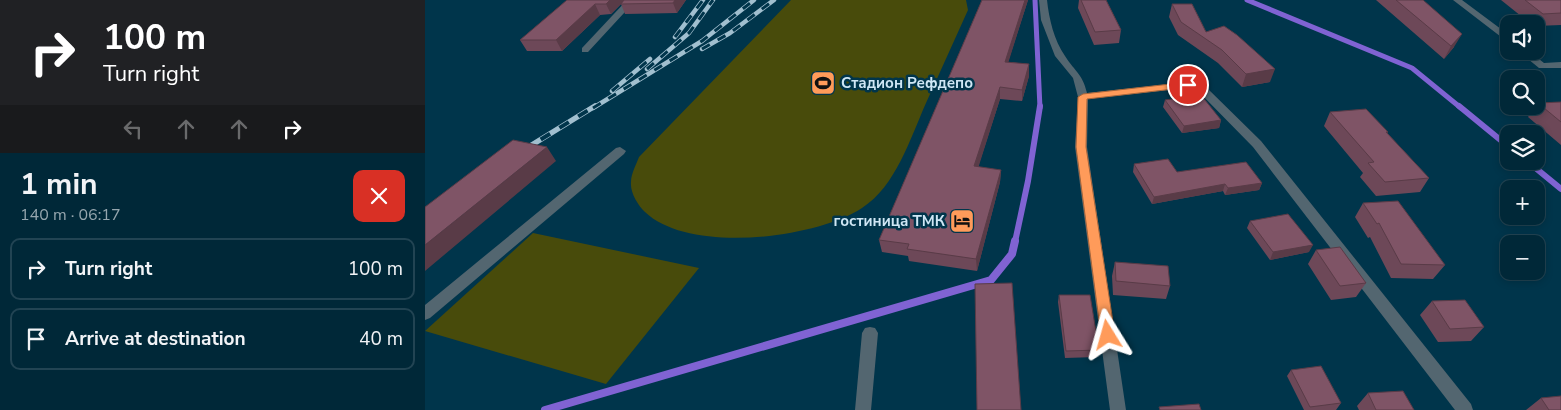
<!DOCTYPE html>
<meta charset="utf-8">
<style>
body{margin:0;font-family:"Nunito Sans",sans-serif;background:#0e3443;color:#f1f3f6;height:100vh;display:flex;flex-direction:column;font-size:19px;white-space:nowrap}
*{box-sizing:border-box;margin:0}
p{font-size:16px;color:#95a6ae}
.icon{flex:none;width:28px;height:28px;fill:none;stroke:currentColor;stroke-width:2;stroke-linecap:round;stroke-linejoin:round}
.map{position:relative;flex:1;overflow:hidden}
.panel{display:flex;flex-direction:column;background:#002838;width:425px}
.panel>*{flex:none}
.guide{background:#202124;color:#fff;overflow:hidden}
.buttons{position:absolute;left:1075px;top:15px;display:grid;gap:10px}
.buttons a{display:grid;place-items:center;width:45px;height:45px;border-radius:10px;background:#002838;box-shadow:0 2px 8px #0003,0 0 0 1px #224453;font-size:25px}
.pin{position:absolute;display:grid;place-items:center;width:42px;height:42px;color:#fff;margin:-21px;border:2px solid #fff;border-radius:50%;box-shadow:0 1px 5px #0007}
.me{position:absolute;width:55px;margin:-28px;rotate:352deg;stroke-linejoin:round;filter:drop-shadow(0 0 4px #0008)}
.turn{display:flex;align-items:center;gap:18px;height:105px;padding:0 20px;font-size:22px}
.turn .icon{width:65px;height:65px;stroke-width:2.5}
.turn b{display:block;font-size:35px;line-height:42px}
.lanes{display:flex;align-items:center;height:48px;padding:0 20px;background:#0003;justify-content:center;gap:25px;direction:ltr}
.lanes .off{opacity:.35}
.round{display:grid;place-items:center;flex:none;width:52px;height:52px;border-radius:10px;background:#0e3443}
.overview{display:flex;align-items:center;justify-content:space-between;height:85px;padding:0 20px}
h1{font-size:30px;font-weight:700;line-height:38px}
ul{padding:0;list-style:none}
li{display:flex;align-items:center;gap:15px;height:62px;margin:0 10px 8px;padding:0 10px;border:2px solid #224453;border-radius:10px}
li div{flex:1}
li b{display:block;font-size:19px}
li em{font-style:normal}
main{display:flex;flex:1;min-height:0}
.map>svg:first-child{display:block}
.green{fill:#484b0b}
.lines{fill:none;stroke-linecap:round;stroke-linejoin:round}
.stream-far2{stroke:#8063d3;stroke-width:5}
.stream-far1{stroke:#8063d3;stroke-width:6}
.stream{stroke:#8063d3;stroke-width:8}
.minor{fill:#536670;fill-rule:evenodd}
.rail-far1-casing{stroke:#a1bfcf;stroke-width:4.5}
.rail-casing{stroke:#a1bfcf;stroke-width:5.5}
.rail-far1{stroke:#00354b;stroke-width:3;stroke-dasharray:9;stroke-linecap:butt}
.rail{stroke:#00354b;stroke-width:4;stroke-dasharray:11;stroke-linecap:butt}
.wall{fill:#6d4858}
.shaded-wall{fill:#593b47}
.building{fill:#7f5466;stroke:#593b47}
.route{fill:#ff9b5a;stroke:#a6653a}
.labels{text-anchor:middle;stroke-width:5;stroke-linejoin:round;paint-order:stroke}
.poi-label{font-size:15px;font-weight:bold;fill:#cfe7f5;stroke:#00354b;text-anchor:start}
</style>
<main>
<section class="panel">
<div class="guide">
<div class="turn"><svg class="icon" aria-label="right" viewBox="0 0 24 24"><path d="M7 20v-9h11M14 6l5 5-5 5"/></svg><div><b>100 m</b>Turn right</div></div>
<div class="lanes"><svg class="icon off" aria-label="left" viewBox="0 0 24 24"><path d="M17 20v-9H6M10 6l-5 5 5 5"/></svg><svg class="icon off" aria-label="ahead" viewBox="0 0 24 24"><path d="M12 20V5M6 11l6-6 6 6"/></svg><svg class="icon off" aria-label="ahead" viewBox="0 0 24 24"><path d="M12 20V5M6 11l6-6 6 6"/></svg><svg class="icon" aria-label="right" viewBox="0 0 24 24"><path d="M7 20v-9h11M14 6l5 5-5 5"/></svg></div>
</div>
<div class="overview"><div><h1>1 min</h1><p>140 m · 06:17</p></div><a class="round" style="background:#d93025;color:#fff"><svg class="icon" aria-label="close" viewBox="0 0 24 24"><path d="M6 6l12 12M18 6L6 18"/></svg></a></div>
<ul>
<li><svg class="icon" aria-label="right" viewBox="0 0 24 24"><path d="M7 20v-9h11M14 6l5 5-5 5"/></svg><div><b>Turn right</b></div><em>100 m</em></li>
<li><svg class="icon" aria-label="arrive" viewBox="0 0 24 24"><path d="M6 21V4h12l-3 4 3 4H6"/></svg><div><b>Arrive at destination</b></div><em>40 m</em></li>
</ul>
</section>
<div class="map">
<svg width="1136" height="410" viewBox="0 0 1136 410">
<rect width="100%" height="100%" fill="#00354b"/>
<path class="green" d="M366,0H541L543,10C529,41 515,72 501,103C485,139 471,186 437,208C389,239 264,254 220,212C213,205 205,193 206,182C206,174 211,165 214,157Z
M108,233L274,268L181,384L0,331Z"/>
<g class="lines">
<path class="stream-far2" d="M610,0L615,108
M822,0L987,68L1036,108"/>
<path class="stream-far1" d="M1034,106L1084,147
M1102,161L1136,189
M590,242L603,181L615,106"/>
<path class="stream" d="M120,410L566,280L587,254L590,241"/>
<path class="minor" d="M202,0H211L163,52H157V48Z
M614,0H622C624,19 629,40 640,56C651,73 657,73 662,93L763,82L782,88L836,141L1046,404L1048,410H1030L828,147L774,92L762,88L663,99L662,147L701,410H685L650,147L653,97L648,78L630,56L616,20Z
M1028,0H1037L1084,35V43Z
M1093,51H1104L1119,63L1136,62V68H1114Z
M195,147L201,151L199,154L5,318L0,320V305L191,148Z
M445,327L450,328L453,333L446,410H430L437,333L440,328Z"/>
<defs>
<path id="rail-far1" d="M250,37L278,0
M277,49L305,33L349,0
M222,69L264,33L288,0
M187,91L225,59
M168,108L277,41L329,0"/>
<path id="rail" d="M97,151L170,106"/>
</defs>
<use href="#rail-far1" class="rail-far1-casing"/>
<use href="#rail" class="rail-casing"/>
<use href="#rail-far1" class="rail-far1"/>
<use href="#rail" class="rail"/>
</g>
<path class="wall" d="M142,0H261L252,13L200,14L196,4L186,14L175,15L137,51H102L95,40Z
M557,0H603L583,62L604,64V76L597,101L575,99L553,167L576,170L575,182L552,271L484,261L483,256L457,252L454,240Z
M654,0H681L696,30L694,43L669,45L653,8Z
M951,0H998L1029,47L1019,59Z
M1076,0H1136V25L1111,26V24H1106Z
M747,4L781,32L845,82L817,87L793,63L753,35L744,17Z
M740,100L796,120L794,128L757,133L738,107Z
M1136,102V145L1103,117L1113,103Z
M905,112L963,132L962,133L1004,178L995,192L951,196L935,177L938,173L899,126Z
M709,164L752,172L837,183L834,190L800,195L798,191L727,204L708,172Z
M938,203L1020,265L1008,279L966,278L945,237L943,238L930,217Z
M825,221L884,252L845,260L822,228Z
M891,250L941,283L931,297L906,300L883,264Z
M690,262L745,286L741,299L688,295L687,276Z
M634,295L674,350L672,357L640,358L633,302Z
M1007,301L1059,327L1046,341L1013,342L995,315Z
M866,370L916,403L911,410H879L862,376Z
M943,393L989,410H934L932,406Z
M1116,398L1136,410H1101Z"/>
<path class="shaded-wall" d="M185,0H200L186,14L181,4Z
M250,0H261L252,13L248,3Z
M600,0H603L580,73V62Z
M170,4L175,15L137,51L131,40Z
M1037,34L1029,47L1019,59L1026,46Z
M604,64V76L597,101V90Z
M850,69L845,82L817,87L821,74Z
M575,87V99L550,178L549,166Z
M796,120L794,128L757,133L759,126Z
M122,147L131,161L0,271V245Z
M576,170L575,182L552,271L551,259Z
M837,183L834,190L800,195L803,188Z
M800,184L798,191L727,204L729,197Z
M888,245L884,252L845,260L848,252Z"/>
<path class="building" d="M142,0H185L181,4H170L131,40H95Z
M199,0H250L248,3L196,4Z
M557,0H600L580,62L604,64L597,90L575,87L549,166L576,170L551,259L482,249L484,244L454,240Z
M656,0H681L696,30L670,32Z
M971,0H998L1037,34L1026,46Z
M1100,0H1136V13L1118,14Z
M747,4H767L781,32L799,26L812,35L850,69L821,74L797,50L756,22Z
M776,95L796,120L759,126L740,100Z
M1136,102V122L1113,103Z
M941,109L963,132H961L1004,178L960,182L943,163L949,162L905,112Z
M88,140L122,147L0,245V207Z
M743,159L752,172L821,162L837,183L803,188L800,184L729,197L709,164Z
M973,201L1020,265L976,264L954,223L952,224L938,203Z
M863,214L888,245L848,252L825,221Z
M915,247L941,283L915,286L891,250Z
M690,262L743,266L745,286L691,281Z
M587,283L596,410H552L550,284Z
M634,295H665L674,350L641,351Z
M1040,300L1059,327L1025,329L1007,301Z
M896,366L916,403L885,407L866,370Z
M978,391L989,410H951L943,393Z
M1136,396V410H1124L1116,398Z
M774,404L776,410H735L734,407Z"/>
<path class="route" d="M763,82L766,83V87L662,99L661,147L690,335L688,339L683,341L678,339L676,335L651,147L653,97L658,94Z"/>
<defs>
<symbol id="stadium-square" viewBox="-11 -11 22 22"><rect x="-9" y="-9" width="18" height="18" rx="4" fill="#ff9b5a" stroke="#00354b"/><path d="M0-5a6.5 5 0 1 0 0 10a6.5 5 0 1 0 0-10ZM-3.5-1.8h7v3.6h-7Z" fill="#111"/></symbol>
<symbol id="hotel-square" viewBox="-11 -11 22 22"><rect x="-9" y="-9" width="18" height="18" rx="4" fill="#ff9b5a" stroke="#00354b"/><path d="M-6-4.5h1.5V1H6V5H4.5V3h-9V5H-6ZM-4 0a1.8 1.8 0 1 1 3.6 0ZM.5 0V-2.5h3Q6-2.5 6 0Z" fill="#111"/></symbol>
</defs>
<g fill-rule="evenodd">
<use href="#stadium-square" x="384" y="69" width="28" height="28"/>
<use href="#hotel-square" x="523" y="207" width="28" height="28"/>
</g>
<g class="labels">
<g class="poi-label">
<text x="416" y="88">Стадион Рефдепо</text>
<text x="520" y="226" text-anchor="end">гостиница ТМК</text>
</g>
</g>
</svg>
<div class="buttons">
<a><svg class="icon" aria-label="sound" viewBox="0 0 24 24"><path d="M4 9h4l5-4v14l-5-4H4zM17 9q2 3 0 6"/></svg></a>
<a><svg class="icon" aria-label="search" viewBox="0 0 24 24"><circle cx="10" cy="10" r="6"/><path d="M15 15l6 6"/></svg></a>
<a><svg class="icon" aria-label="layers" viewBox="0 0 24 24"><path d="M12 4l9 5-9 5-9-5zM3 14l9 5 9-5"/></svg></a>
<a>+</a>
<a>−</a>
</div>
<div class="pin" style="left:763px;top:85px;background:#d93025"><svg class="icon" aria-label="arrive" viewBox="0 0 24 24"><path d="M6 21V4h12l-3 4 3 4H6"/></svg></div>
<svg class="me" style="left:683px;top:335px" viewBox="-20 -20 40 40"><path d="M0-17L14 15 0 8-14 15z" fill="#ff9b5a" stroke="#fff" stroke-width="4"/></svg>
</div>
</main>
